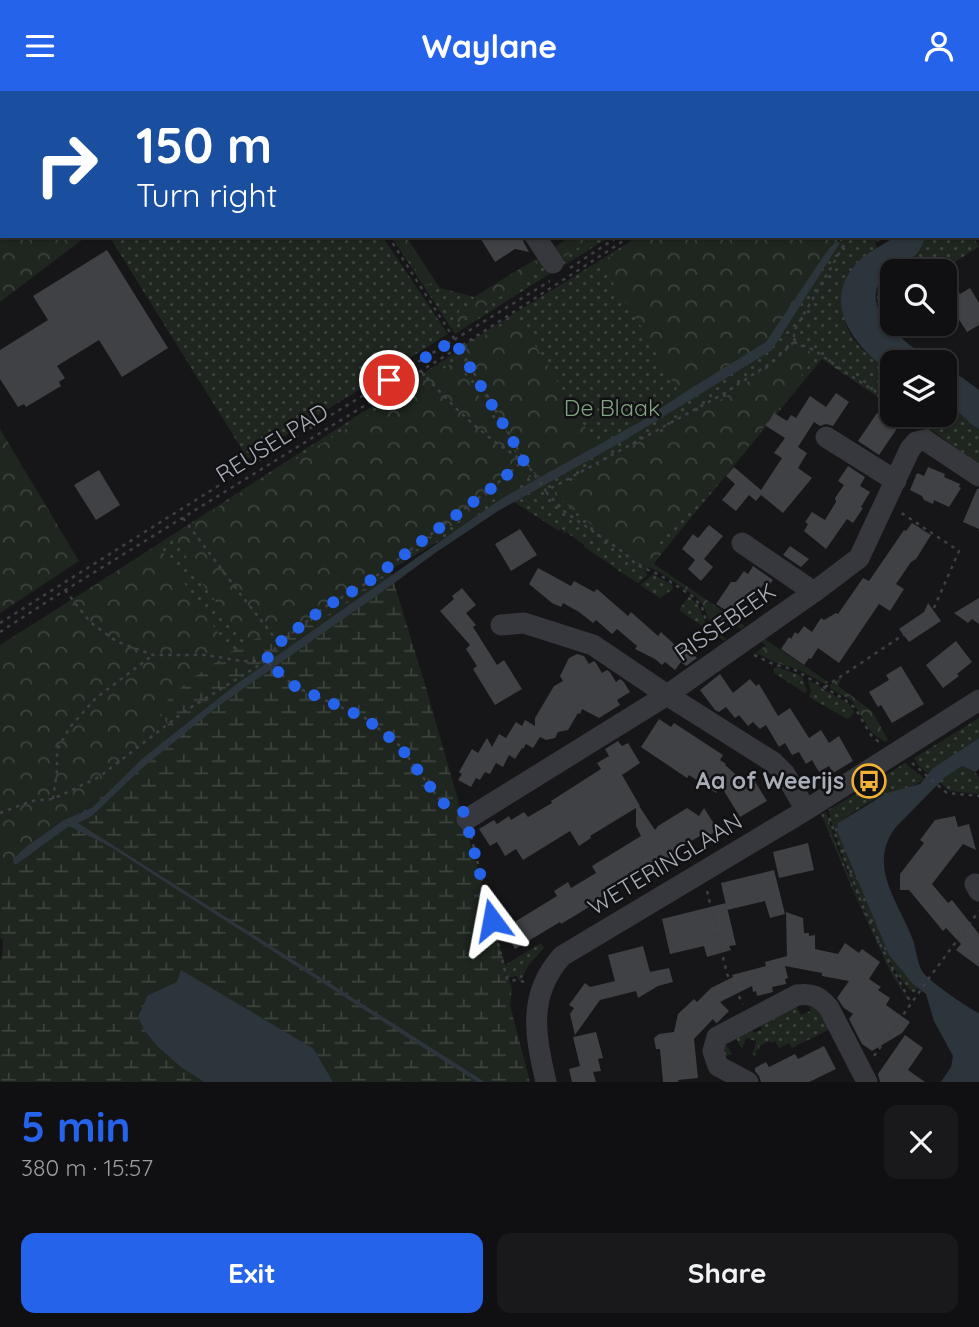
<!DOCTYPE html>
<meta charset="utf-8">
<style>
body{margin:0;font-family:Quicksand,sans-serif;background:#19191b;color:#f1f3f6;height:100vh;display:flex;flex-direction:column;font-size:26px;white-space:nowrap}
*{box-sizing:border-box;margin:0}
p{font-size:23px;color:#9c9d9f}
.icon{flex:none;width:38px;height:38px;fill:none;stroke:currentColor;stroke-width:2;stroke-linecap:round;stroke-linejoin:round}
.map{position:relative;height:991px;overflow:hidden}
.details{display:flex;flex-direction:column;background:#101012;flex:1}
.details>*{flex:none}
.hud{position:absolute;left:0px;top:0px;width:980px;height:147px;box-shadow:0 2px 5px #0004,0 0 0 2px #303032;background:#1a4fa0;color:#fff;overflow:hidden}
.controls{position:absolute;left:880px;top:168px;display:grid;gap:14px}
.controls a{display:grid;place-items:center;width:77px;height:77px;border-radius:14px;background:#101012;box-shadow:0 2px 5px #0004,0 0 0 2px #303032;font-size:35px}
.pin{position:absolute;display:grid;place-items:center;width:60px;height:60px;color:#fff;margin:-30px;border:4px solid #fff;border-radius:50%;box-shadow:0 2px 7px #0007}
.me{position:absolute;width:77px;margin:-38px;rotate:347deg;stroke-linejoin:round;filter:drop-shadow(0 0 5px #0008)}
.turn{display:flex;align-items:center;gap:24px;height:147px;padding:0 21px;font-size:32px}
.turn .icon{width:91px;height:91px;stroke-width:2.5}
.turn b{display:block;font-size:49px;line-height:60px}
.round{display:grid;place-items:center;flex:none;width:74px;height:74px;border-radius:14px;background:#19191b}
.overview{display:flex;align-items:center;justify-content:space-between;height:119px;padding:0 21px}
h1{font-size:42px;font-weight:800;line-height:52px;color:#2563eb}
.button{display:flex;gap:14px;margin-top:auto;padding:14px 21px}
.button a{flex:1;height:80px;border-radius:14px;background:#2563eb;color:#fff;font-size:28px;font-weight:800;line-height:80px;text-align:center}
.button a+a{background:#19191b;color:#f1f3f6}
header{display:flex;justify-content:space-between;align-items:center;height:91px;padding:0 21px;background:#2563eb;color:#fff;font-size:32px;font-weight:800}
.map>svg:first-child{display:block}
.grass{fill:url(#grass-dots);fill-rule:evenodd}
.forest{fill:url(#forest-crowns)}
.wetland{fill:url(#wetland-marsh)}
.water{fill:#2c353c}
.building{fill:#404145}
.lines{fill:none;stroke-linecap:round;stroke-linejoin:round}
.path{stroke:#3d3f44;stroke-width:2.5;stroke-dasharray:3.5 5;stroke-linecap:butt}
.minor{stroke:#37383d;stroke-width:21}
.route{stroke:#2563eb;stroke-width:12;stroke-dasharray:0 21.6}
.labels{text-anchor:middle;stroke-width:5;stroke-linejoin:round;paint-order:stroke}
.park-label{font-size:23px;fill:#7fa381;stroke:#111113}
.street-label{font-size:23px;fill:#a8adb8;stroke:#111113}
.poi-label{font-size:23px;font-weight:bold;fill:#a8adb8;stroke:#111113;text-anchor:end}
</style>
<header><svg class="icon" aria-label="menu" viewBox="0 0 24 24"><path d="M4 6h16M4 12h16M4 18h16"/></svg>Waylane<svg class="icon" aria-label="person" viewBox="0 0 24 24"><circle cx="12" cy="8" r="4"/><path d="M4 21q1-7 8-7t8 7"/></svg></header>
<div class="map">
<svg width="979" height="991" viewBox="0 0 979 991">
<defs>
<pattern id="grass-dots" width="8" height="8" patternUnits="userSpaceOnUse" patternTransform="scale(1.75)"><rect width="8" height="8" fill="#1e261f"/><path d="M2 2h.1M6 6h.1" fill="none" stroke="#3c433d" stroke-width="1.8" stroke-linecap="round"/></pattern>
<pattern id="forest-crowns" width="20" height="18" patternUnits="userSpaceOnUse" patternTransform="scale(1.75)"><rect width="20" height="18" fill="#1e261f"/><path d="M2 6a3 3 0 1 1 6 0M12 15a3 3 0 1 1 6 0" fill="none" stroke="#3c433d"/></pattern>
<pattern id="wetland-marsh" width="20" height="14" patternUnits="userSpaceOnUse" patternTransform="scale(1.75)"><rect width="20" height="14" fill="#1e261f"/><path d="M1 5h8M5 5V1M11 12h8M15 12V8" fill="none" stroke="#3c433d"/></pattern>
</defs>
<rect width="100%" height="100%" fill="#161618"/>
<path class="grass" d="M109,145H382L448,243L248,368Z
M391,145H394L427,195L435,190L440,197L474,206L476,210L540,180L534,169L541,166L551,182L455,243Z
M596,145H611L560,177L550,160L562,167Z
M639,145H886L875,152L877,157C855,171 840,186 843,214C844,219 844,225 845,230C851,253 875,270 892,282V316L822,268L662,462H660L645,480L648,484L638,492L613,476L612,473L611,474L584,456V454L566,441L562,443L564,440L561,438L559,440L514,411L517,409L514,406L390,479L235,599L0,555L464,256V254ZM840,146L842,149L840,152L783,241L780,239Z
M926,145H973L979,156L940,180H894C908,170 920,163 926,145Z
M892,181V209L879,218C873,201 878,190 892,181Z
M945,308L972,334L979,338V374L933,340L925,341L924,337L904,324H945Z
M653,483L672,494L673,498L660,507L640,494Z
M689,505L699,515L705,532L726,548L724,550L679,519Z
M777,576L802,585L807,600L805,602L774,582V578Z
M808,589L849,613L854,621L852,624L847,628L809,606L811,601Z
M979,627V647L933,677L928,683L919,675L914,667Z
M905,672L924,687C918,695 908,696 899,699C876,704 857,719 838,732L837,740L889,864L918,897L914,902C885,881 838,757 828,719L861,700L863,703L872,698L870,694Z
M962,675L976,682L979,688V703L950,700L939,691Z
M826,721L837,756L866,825L909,911L891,882L851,795L821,723Z
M541,852L544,857L528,875L521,889L519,890L517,885L508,887L505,874Z
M811,908L830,938L792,957L789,952L779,957L775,950L771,952L769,950L759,955L760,958L755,960L757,964L754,966L753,963L756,950L746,947L742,958L736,948L726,953L732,963L723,966L720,951L750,934L754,942L762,938L758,930L794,911L801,924L811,920L806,909Z"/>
<path class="forest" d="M0,0H155L156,2H2V145H87L0,211Z
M394,145H406L435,190L427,195Z
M571,145H596L562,167L555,156Z
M643,145H835L838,150L842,149L840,152L836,150L833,152L767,251L693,296L638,332L539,387L511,349L494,311L465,271L464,258L517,225L597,355L657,320L680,303L663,276L644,240L600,172Z
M534,169L541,180L457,233L459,220L476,210L474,206Z
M800,255L816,264L775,322L732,375L730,374L694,417L654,454L662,462L654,473L745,535L741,538L731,531L720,539L709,529L703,514L695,505L661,482L637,471L554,403L560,395L577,387L645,346L664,340L679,329L722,308Z
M456,270L531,385L430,448L390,479L325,526L246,551L204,495L173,444Z
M0,338L79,470L0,522Z
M158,454L232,562L190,589L176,647L69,731L0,778V554Z
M760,545L828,591L838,586L825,593L797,578L774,571L756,562L766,554L756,548Z
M840,587L841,588L838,595L872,620L888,649L885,651L872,642L852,610L830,597V594Z"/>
<path class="wetland" d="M390,479L424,590L512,898L510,914L530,991H333L314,958L177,891L148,904L182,977L204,991H0V869L2,866L3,849L0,846V778L69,731L176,647L158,618L190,589L246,551L325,526Z"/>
<path class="water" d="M895,145H926C916,176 896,171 881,190C858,219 914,260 936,271H892V282C855,258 818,210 859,170C869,160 884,154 895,145Z
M836,150L840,152L772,259L625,349L498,420L435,462L382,501L217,616L141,678L96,721L90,726L78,732L485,991H477L109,755L69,735L17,773H14L13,768L26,756L64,729L92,717L143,667L238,592L442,449L501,408L638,332L693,296L766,251L823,166Z
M945,276L963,287L979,299V338L972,334L945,308Z
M979,647V678L975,681L962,675L944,687L895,737C867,776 899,811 913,849C916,858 917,871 922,880C926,888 969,918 979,922V991H941L951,976L953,965L934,930L926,903L914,894L889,864L837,740L838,732L887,702L920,693L933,677Z
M181,879L314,958L333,991H204L182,977L158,956L144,939L138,926L148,904L177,891Z"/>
<path class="building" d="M479,145H522L524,152L529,161L515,158L495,171Z
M107,159L168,257L122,286L99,249L57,275L65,287L59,291L61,295L26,316L24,313L18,316L0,288V259L48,229L33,205Z
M945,179L960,203L970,197L979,212V234L967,241L956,224L950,228L945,220Z
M836,302L849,311L833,335L826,333L820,335L814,331L798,356L807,362L798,377L812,387L783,422L761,404L756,410L749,404L736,420L722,409L735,393L726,385L734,376L761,399L782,367L774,362L785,347L766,335L774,322L787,330L791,324L796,327L810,305L826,316Z
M877,322L898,336L879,364L858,350Z
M848,375L865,386L860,395L870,401L861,416L863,417L853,432L847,428L826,458L804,440L808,433L805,431L812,421L825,429L836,411L835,407L844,394L838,390Z
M928,376L945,383L944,386L960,393L959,396L961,397L949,416L934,409L933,413L924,409L922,405L910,399L917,382L924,385Z
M99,379L120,414L96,429L74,394Z
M977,398H979V438L963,431Z
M912,432L931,444L916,468L911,471L896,493L904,498L890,520L879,513L839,572L818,557L811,568L809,567L804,574L781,558L789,546L791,548L795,541L798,543L804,535L812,541L821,527L824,529L836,522L838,523L863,487L869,490L904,439L906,440Z
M709,434L723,445L704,468L713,476L701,490L688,478L695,469L682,458L693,443L698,447Z
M520,438L537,464L511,480L495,453Z
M790,455L809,468L801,476L783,464Z
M753,475L773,489L767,497L763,494L751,512L745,508L738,519L731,514L727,520L716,513L731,491H736L744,480L748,483Z
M538,477L571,495L574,490L594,501L597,498L628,525L631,521L658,545L661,541L677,556L681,552L697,567L686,575L681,571L675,579L665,571L662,574L655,568L635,558L637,555L617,538L612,543L596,529L593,532L579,521L563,512L561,516L552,512L529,493Z
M462,497L476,514L466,522L476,534L473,536L497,574L504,569L522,598L495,614L473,578L477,575L466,558L470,554L440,520L454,508L452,505Z
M979,507V533L972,528L968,532L954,522Z
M928,512L941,530L909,551L899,538L924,521Z
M956,550L972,571L957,583L959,585L943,597L926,574Z
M577,563L584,565L589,573L594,570L596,572L602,582L607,579L610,581L616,591L620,588L623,590L630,601L617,609L620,614L599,627L582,618L580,623L578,622L568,639L558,641L555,647L546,649L540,646L533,657L526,653L523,658L522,657L515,668L509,664L503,676L496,672L490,683L485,681L480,689L476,687L471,696L458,689L462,683L459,681L472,658L478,662L487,647L492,656L499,643L506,647L516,631L522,635L525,629L535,635V627L554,595L563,590L560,585L569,567Z
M901,575L924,613L892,632L881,614L878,616L869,601L889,589L886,584Z
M720,583L733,602L750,588L756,595L759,593L778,625L790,617L809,647L821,639L829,652L839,645L853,670L833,682L829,675L819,681L812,669L806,673L799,661L792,664L785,652L779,656L766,634L760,638L753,631L748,635L739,624L735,627L726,616L719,621L715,619L700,599Z
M659,628L671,636L674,632L723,664L720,669L726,673L725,674L742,689L751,684L767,710L740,726L721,695L716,702L689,684L687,687L641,656Z
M618,650L622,655L628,652L640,672L622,684L640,715H639L655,739L658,735L687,717L699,725L704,717L718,739L702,749L700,745L677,758L679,762L644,783L641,779L606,800L607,802L593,811L594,813L561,833L560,831L515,858L507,844L512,841L508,835L557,805L554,800L568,791L571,797L596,782L592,775L641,745L636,735V717L590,745L591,747L579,755L570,740L523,769L516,758L505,765L497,751L490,755L479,738L494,729L497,733L509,725L511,729L524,721L528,726L552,712L551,710L601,678L597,672L609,665L605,658Z
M955,725L958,736L969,733L976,759L963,753L932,793L948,812L952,809L979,843V876L956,859L961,853L946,837L943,840L909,799H900V783L924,752L920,749L935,729Z
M808,752L814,779L779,787L773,761Z
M774,779L785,823L770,827L765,810L727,819L721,792Z
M726,812L736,854L729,855L731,859L707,866L704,855L670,863L662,828Z
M786,821L803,827L804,842H809V845L815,844V858L838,863L845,852L859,862L862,858L880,871L869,888L881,896L878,899L890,907L886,914L910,931L902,942L872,960L862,953L849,928L853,923L844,917L837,907L849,890L822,885V882L785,875L788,887L785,888L786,893L772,896L773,901L757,905L756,900L753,901L752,895L720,911L729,920L718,931L716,932L713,928L694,948L698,987L678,989L679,991H663L660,958H656L654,947L659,943L674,941L678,923L694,908L697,911L711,897L733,886L732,884L766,875L765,871L787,865Z
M643,855L650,881L669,877L673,891L658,895L638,907L636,900L600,909L575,944L570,923L574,917L569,914L585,892L590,896L615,890L608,864Z
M596,941L603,967L598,968L601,980L593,981L596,991H572L569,978L580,975L573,946Z
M905,944L923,957L908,979L925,991H880L878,983Z
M824,955L836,978L809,991H761L759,985L755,980V977L766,971L769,976L795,963L798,968Z"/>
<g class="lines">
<path class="path" d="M292,0L293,2
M841,2L844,0
M852,2L855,0
M388,145L455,249L524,369L546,400L723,303L771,272L794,251V240L844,154L839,145
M570,177L619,145
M794,251L814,259L848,283L892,311
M421,280C451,314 482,345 521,368
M913,324L922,330
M546,401L565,421L623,461L637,474L660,484L692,505L702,516L706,530L722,544
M183,427L241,504L279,552
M65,499L90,531L116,550L153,564H206L241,570H266L296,596L365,627L399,654L440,709L448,716L452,717
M0,532L323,329L550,190
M0,541L59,503L458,257L631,145
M754,564L773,573L795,579L844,608L855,617L871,644L880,652
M825,596L930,526L959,460L900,421
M912,672L947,702L979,705
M53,708L57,680V659L70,636L96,607L153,564
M0,722L31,710L53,708L99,686L185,620L266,570L279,552L325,516L367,492L493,396L524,369
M829,727L863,816L883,859L911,912
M471,745L507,888L525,891
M707,800L727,883L743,913
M874,965L932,883L979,820"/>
<path class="minor" d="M447,0L448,2
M903,0L904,2
M626,2L629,0
M978,126L979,128
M535,145L553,172
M826,346L896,390
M742,452L814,501
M501,534L524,532L593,554L667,604L773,671L785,683L806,719
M467,728L667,604L814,501L859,467L910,358L916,351L925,349L979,385
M975,793L979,800
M546,991C535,944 527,904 562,865L806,719L979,609
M748,991L718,975L713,960L717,946L797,904C812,902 819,905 829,917L867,991"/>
</g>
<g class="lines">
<path class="route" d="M389,289L454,249L524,369L493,396L367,492L325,516L279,552L265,570L296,596L365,627L399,654L440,709L448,716L464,721L492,829"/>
</g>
<defs>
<symbol id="bus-ring" viewBox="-11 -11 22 22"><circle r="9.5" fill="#111113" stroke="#f2b134" stroke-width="1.5"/><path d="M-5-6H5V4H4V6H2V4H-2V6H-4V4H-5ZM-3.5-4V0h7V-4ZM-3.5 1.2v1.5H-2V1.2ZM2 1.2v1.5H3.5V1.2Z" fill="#f2b134"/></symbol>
</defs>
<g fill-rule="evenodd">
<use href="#bus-ring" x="850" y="671" width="38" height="38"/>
</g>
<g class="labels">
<g class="park-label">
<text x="612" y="325">De Blaak</text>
</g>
<g class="street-label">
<text transform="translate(272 352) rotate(-32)" y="8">REUSELPAD</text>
<text transform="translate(725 531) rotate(-35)" y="8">RISSEBEEK</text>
<text transform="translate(665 773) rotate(-31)" y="8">WETERINGLAAN</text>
</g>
<g class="poi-label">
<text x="844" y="698">Aa of Weerijs</text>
</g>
</g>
</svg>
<div class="controls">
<a><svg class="icon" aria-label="search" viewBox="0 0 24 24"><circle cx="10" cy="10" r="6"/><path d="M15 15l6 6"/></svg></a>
<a><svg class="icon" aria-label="layers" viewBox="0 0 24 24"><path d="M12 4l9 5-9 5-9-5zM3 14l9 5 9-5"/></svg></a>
</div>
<div class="pin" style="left:389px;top:289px;background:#d93025"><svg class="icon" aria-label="arrive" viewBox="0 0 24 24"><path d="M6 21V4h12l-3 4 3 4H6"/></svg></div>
<svg class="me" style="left:492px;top:829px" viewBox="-20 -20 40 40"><path d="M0-17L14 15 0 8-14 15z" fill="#2563eb" stroke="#fff" stroke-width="4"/></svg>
<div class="hud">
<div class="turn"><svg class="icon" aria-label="right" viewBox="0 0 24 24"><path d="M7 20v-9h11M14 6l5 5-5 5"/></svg><div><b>150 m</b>Turn right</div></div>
</div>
</div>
<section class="details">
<div class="overview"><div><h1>5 min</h1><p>380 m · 15:57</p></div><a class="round"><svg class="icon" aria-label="close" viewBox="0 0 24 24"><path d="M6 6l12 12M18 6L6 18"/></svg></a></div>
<div class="button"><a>Exit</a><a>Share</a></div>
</section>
